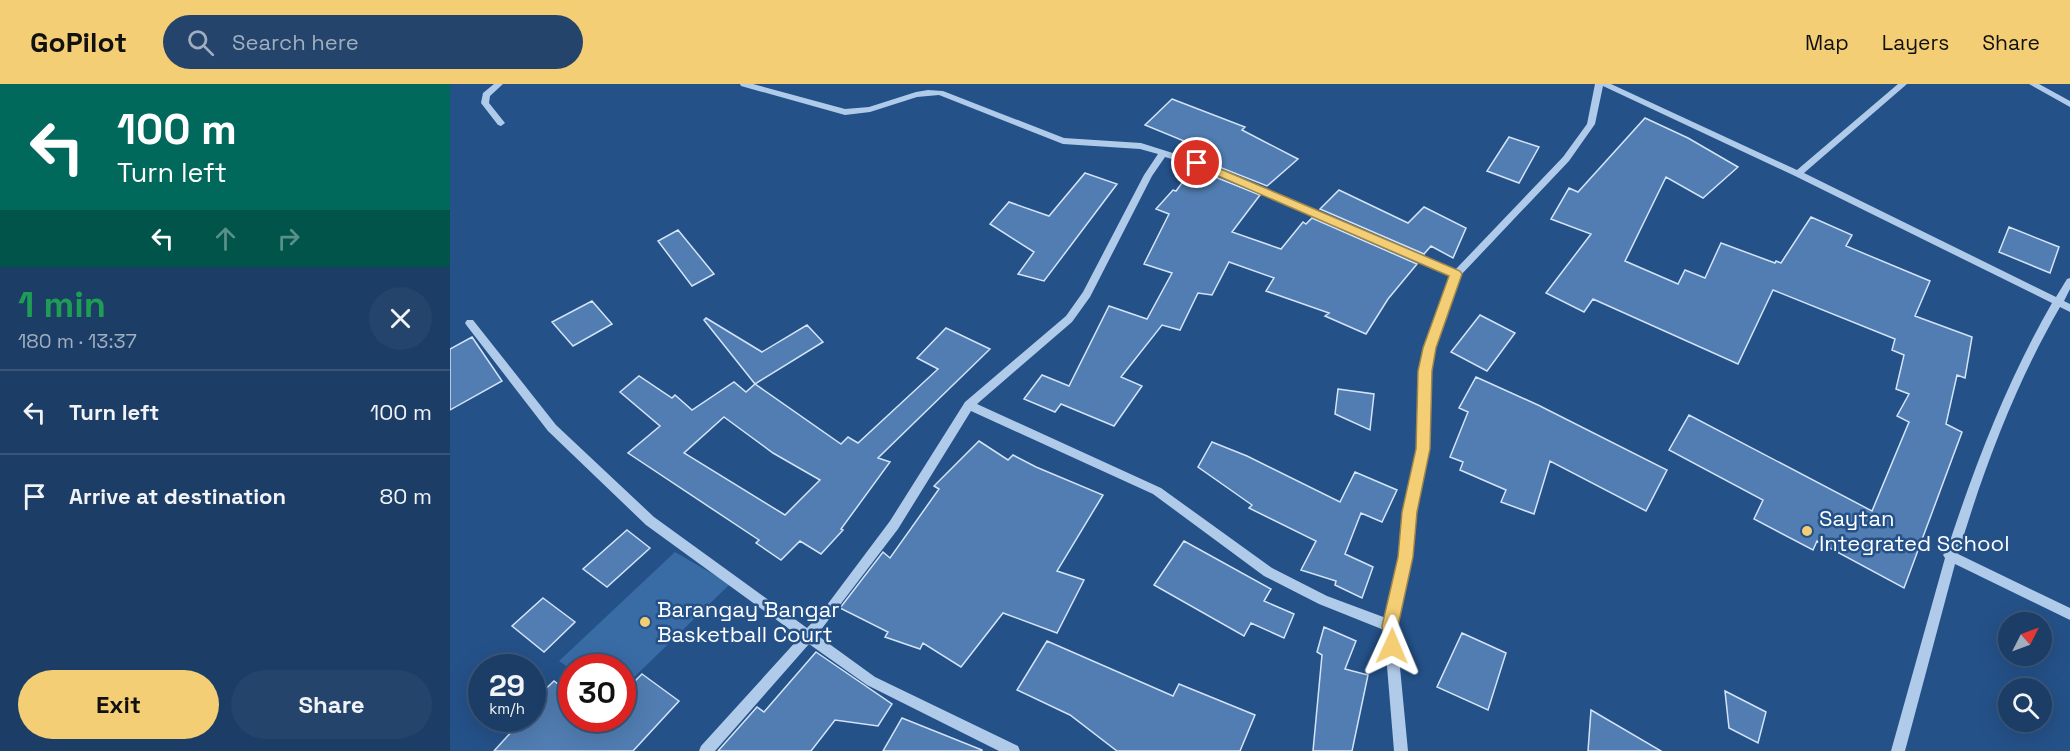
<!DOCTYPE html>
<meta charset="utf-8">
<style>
body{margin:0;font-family:"Space Grotesk",sans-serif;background:#24446c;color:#f1f3f6;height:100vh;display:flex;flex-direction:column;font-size:22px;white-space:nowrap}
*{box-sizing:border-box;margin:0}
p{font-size:20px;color:#a0aebf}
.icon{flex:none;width:33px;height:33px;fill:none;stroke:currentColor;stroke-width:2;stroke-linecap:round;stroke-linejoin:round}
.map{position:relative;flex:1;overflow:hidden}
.details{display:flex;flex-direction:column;background:#1b3d66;width:450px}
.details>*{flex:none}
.hud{background:#00695c;color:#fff;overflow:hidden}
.needle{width:39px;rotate:48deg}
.buttons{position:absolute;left:1548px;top:528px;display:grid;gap:12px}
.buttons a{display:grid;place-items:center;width:54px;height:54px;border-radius:50%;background:#1b3d66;box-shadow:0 6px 24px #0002,0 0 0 2px #39567a;font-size:30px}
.speed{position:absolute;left:18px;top:570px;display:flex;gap:12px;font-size:30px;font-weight:700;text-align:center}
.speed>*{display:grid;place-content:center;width:78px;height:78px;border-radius:50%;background:#1b3d66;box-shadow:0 6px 24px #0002,0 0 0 2px #39567a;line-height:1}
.speed small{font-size:15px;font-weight:400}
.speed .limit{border:9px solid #d22;background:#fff;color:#111}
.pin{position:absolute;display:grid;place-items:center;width:51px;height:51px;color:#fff;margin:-26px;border:3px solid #fff;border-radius:50%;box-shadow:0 2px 6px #0007}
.me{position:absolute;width:66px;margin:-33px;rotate:1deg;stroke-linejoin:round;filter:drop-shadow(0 0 4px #0008)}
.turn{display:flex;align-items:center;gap:21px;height:126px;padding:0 18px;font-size:27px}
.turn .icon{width:78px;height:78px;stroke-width:2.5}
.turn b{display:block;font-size:42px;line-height:51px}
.lanes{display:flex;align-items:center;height:57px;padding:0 18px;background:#0003;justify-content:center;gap:30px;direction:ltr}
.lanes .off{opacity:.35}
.round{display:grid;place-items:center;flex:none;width:63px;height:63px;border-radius:32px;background:#24446c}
.headline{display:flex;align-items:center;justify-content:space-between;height:102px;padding:0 18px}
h1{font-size:36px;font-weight:600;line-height:45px;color:#1e9e55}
.button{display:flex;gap:12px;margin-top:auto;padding:12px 18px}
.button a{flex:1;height:69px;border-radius:36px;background:#f4ce74;color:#111;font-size:24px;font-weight:600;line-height:69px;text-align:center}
.button a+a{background:#24446c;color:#f1f3f6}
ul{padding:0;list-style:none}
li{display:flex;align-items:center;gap:18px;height:84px;padding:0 18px;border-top:2px solid #39567a}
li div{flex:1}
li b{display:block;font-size:22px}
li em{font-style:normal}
header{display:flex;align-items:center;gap:36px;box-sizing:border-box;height:84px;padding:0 30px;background:#f4ce74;color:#111}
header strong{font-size:28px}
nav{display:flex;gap:33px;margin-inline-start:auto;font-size:21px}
.search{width:420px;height:54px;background:#24446c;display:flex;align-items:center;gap:15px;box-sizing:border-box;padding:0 21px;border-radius:33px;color:#a0aebf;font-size:22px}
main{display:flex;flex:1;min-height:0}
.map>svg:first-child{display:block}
.green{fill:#396ba5}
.building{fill:#517db2;stroke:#d4e4f7;stroke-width:1.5;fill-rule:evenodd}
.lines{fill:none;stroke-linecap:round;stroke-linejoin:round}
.minor{fill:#b0cbe9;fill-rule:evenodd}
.route{fill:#f4ce74;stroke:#9f864b;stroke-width:1.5}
.poi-dot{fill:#f4ce74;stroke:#245188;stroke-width:2}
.labels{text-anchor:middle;stroke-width:5;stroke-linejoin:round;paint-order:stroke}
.poi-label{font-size:22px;fill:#fff;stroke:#245188;text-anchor:start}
</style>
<header>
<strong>GoPilot</strong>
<div class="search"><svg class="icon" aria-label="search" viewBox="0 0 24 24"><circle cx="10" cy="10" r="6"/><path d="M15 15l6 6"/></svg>Search here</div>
<nav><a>Map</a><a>Layers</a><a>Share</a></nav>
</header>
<main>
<section class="details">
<div class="hud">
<div class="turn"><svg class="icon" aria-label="left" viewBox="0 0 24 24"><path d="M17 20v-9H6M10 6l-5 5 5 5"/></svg><div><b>100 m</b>Turn left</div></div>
<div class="lanes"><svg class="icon" aria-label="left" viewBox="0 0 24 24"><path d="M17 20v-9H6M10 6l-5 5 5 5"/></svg><svg class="icon off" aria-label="ahead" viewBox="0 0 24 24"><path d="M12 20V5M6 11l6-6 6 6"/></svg><svg class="icon off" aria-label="right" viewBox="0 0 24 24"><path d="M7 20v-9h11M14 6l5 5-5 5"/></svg></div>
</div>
<div class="headline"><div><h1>1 min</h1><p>180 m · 13:37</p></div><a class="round"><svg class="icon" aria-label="close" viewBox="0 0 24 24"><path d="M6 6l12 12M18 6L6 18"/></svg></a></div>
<ul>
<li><svg class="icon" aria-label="left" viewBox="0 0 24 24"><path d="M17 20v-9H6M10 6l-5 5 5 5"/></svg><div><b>Turn left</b></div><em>100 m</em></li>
<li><svg class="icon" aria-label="arrive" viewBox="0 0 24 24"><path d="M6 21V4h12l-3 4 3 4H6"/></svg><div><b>Arrive at destination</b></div><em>80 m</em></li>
</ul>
<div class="button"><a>Exit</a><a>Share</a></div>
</section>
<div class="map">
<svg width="1620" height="667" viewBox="0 0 1620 667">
<rect width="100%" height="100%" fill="#245188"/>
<path class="green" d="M225,468L280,500L173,604L172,584L121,585L109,577Z"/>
<path class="building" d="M722,15L795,43L792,46L848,75L817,102L749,75L756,66L695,41Z
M1195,34L1238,54L1288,83L1253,114L1216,93L1175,177L1228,200L1235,186L1255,194L1271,159L1325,179L1326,177L1331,179L1361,133L1402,151L1396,162L1480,197L1465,232L1522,253L1515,294L1507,291L1496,340L1512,348L1454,504L1367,457L1363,466L1304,435L1313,416L1219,366L1239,331L1422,427L1459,338L1447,332L1459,310L1446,305L1454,271L1442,266L1445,255L1323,206L1288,280L1143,215L1134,228L1096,209L1141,150L1101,135L1119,104L1128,108Z
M1059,53L1089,63L1069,99L1037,87Z
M743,84L810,111L782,148L831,165L853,138L856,140L862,134L967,180L938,215L916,250L875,232L879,229L816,207L824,194L779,178L762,211L748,209L730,246L712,241L671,293L692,302L664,342L611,320L605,328L574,315L592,291L619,302L659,222L697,235L722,189L694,180L719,130L706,125L723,106L726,107Z
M635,89L667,100L594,197L568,190L584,168L540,140L559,118L599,132Z
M889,106L958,139L974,123L1016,144L1003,174L981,162L974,170L870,125Z
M1559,143L1609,163L1600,189L1549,168Z
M228,146L264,190L242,202L208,157Z
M142,217L162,240L123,262L102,238Z
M1030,231L1065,249L1037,287L1001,268Z
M256,234L312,268L357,241L373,258L305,300L254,236Z
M496,244L540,265L428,374L440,378L391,445L393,446L371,470L350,457L331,476L306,459L309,456L178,369L210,342L170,308L189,292L222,314L225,311L242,326L284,298L296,308L305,300L391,360L398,353L408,359L488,285L467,274ZM274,333L323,369L370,396L335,431L234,369Z
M22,253L52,297L0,326V265Z
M1026,293L1088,321L1217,386L1196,427L1100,377L1084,430L1051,418L1056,406L1010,386L1013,378L1000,373L1018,328L1009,324Z
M888,305L924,310L920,346L885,330Z
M529,357L558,376L563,371L586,383L653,411L607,487L634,496L607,549L553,529L511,583L473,559L470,565L435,553L438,548L390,524L433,468L440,474L489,405L484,402Z
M762,358L797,372L890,418L905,388L947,406L932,438L911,429L895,470L923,483L912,514L885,501L886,497L851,486L866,457L799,424L802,421L748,383Z
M177,446L200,464L157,503L133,485Z
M734,457L821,505L814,517L844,530L834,554L801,539L794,552L704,501Z
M93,514L125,538L94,568L62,542Z
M874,543L906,557L895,585L918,591L902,667H863L872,571L867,568Z
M1012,549L1056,569L1038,626L987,603Z
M597,557L723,612L729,600L805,631L790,667H667L620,631L567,606Z
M366,568L442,620L428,642L385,636L361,667H268L307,623L314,628Z
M192,590L229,617L183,667H44L74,634H82V618L104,597L122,611V634H172V610Z
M1275,607L1316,628L1308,659L1279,644Z
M1141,626L1211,667H1138Z
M452,634L532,666V667H433Z"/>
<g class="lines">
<path class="minor" d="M44,0H53L40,12L39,19L55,39L51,42L48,41L31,19L33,9Z
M290,0H303L395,25L419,23L466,8L478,6L493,7L614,54L691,59L767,83L1005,186L1113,73L1137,40L1145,0H1161L1347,86L1448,0H1457L1354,89L1606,213L1617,195L1620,194V205L1614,217L1620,220V228L1610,223C1565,301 1534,384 1508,470L1620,524V536L1505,480L1455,667H1441L1495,474L1493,471L1497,466C1525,381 1557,297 1602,219L1345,92L1153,2L1145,40L1119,77L1010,192L985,264L980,287L978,365L965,428L962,473L946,542L958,667H944L934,546L869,520L814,492L703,410L521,327L448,445L367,551L425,593L568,662L570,667H549L417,601L359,560L265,667H249L251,662L350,553L196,441L98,347L17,242L15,239L17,236H23L106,341L204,433L357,544L371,529L440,437L515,318L616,232L633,208L694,91L708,70L690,65L613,60L489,11L467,13L420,28L395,31L291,2ZM715,73L761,87L1001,192L975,264L970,287L968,365L953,428L950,473L936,534L877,512L822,484L711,404L527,320L622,238L640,213L702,92Z
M1579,0H1589L1620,17V23Z"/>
</g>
<path class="route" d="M747,75L1010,187L1012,190L986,264L982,287L980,365L967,428L963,473L948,542L950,562L948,568L942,570L936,568L932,542L948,473L952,428L966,365L968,287L973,264L999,192L743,81V76Z"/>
<g class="poi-dot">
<circle cx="1357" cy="447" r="6"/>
<circle cx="195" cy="538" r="6"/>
</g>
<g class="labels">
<g class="poi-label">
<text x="1369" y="442">Saytan<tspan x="1369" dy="25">Integrated School</tspan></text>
<text x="207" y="533">Barangay Bangar<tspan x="207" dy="25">Basketball Court</tspan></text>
</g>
</g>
</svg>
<div class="buttons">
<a><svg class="needle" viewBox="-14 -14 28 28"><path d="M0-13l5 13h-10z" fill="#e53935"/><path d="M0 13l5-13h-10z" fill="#a0aebf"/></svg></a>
<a><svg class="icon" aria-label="search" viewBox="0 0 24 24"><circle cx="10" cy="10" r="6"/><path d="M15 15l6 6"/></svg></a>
</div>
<div class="speed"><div>29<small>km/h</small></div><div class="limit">30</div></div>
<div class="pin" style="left:747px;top:79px;background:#d93025"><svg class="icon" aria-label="arrive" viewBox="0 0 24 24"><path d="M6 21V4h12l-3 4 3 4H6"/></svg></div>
<svg class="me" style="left:942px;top:562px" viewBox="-20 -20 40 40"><path d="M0-17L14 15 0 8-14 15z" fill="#f4ce74" stroke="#fff" stroke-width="4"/></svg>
</div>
</main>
